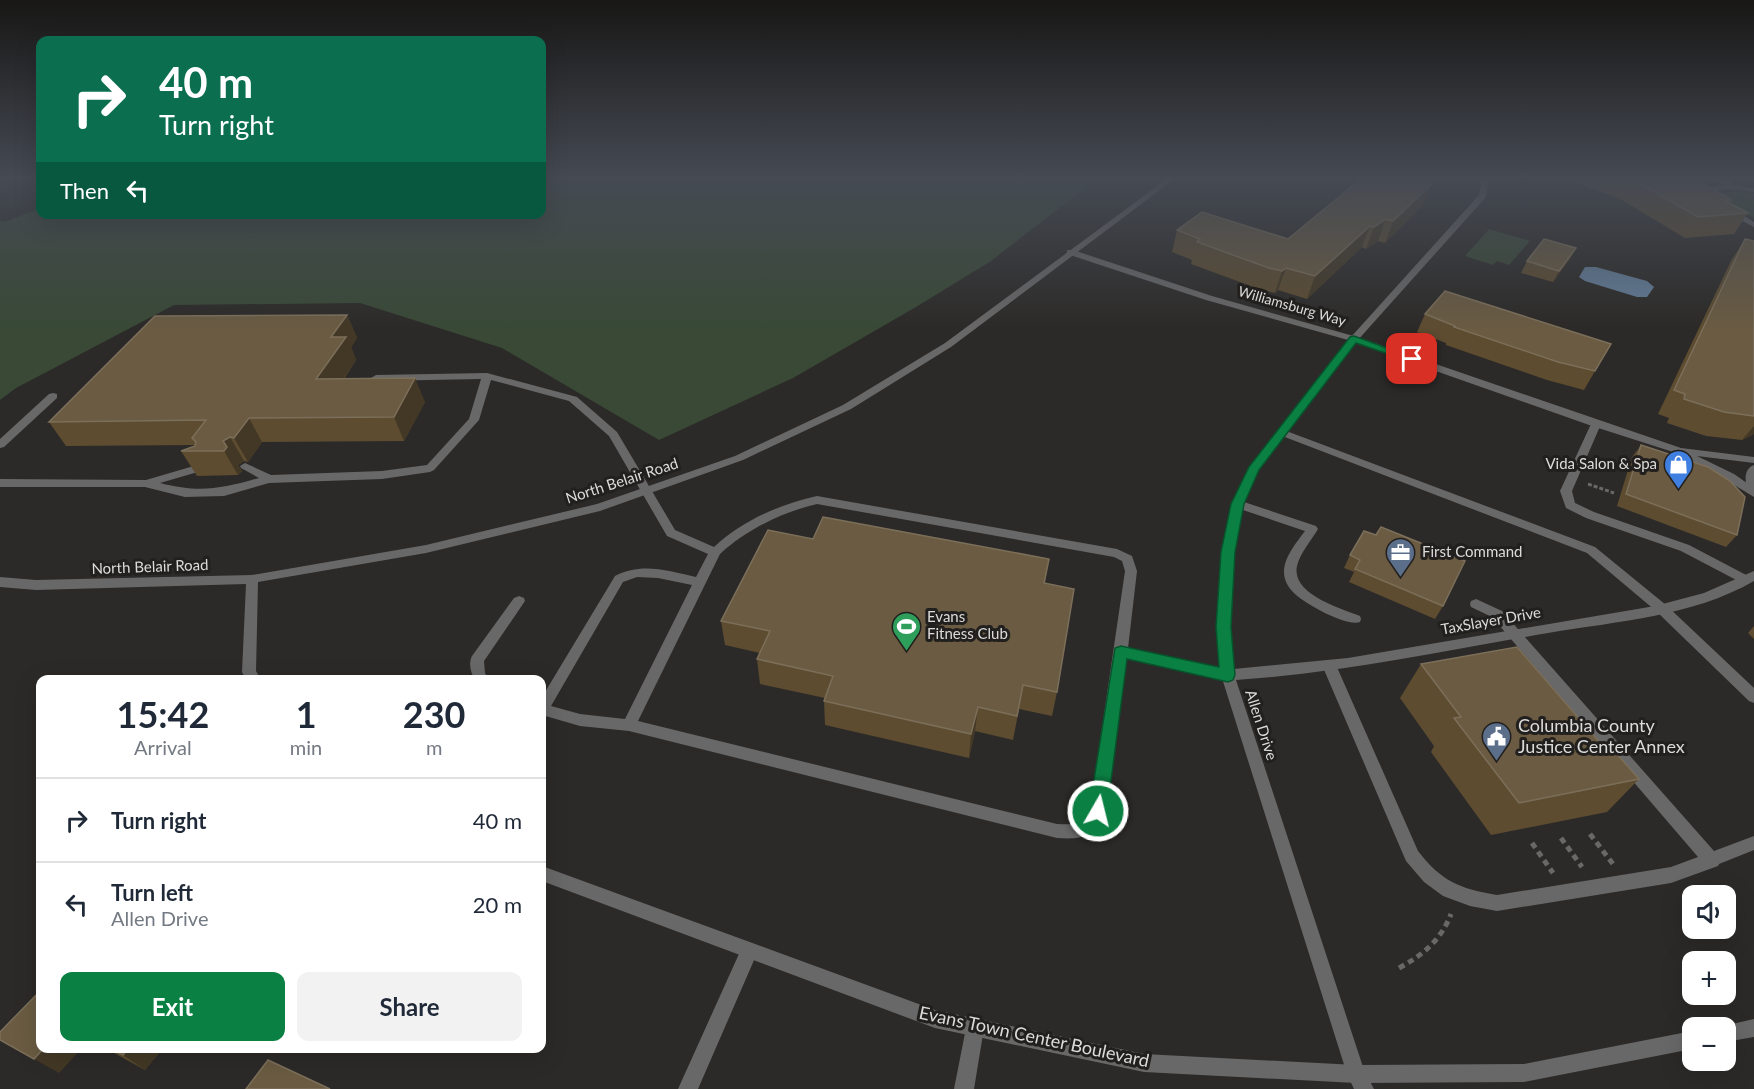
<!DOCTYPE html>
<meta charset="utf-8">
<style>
body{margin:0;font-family:Lato,sans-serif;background:#f2f2f3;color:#1f2937;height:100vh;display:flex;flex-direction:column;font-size:22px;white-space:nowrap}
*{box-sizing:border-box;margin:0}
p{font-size:20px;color:#747a83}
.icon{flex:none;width:33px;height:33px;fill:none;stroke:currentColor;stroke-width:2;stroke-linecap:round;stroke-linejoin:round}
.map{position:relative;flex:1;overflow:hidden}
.sheet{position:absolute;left:36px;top:675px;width:510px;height:378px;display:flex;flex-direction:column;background:#fff;border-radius:12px;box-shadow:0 6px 24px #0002}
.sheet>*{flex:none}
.guide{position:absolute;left:36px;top:36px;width:510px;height:183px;border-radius:12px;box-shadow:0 6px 24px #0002;background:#0b6e4f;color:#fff;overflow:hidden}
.buttons{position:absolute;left:1682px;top:885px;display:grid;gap:12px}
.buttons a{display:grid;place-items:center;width:54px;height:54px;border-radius:12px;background:#fff;box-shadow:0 6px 24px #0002;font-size:30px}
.pin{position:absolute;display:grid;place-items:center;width:51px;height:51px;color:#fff;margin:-26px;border-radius:12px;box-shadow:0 3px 9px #0006}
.me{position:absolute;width:66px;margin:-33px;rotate:8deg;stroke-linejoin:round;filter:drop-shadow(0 0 4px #0008)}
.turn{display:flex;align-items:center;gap:21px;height:126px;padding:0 24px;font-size:27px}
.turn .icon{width:78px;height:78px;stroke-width:2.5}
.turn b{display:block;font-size:42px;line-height:51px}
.then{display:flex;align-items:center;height:57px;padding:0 24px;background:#0003;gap:12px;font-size:22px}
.eta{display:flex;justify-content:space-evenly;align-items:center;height:102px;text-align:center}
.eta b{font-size:36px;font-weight:700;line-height:42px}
.action{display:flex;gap:12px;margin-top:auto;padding:12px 24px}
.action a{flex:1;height:69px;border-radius:12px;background:#0b8043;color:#fff;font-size:24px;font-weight:700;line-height:69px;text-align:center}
.action a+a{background:#f2f2f3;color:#1f2937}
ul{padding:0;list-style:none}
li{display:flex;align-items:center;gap:18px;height:84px;padding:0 24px;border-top:2px solid #e0e1e3}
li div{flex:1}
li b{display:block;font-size:22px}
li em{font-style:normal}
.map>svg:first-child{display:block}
.green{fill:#394936}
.water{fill:#647e99}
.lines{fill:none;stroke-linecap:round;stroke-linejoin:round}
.path-far1{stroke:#6a6866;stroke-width:3;stroke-dasharray:4 2;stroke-linecap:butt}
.path{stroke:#6a6866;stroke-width:5;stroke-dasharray:6 4.5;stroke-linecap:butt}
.service{fill:#696868;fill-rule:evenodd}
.minor{fill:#696868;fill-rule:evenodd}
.tertiary{fill:#696868;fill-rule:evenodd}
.wall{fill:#5d4c30}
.shaded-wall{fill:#433825}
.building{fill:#6a5b42;stroke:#7c6f5a;stroke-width:1.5}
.route{fill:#0b8043;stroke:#07532c;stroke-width:1.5}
.labels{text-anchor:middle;stroke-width:6;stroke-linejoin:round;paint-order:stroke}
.far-street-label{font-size:14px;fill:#dcdbd9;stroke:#22201e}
.poi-label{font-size:15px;fill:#dcdbd9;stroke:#22201e;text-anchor:start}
.street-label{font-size:15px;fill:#dcdbd9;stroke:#22201e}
.near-poi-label{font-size:18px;fill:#dcdbd9;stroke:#22201e;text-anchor:start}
.near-street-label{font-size:18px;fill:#dcdbd9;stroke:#22201e}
</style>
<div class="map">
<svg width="1754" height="1089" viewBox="0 0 1754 1089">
<rect width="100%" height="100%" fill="#2c2a28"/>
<path class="green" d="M542,178H1098L991,261L916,307L793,378L659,440L502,348L360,303L174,305L16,388L0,400V221L5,222L40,208V214H542Z
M1732,191L1754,193V218L1725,203L1721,195Z
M1489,229L1530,241L1509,265L1497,261L1493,265L1465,256Z"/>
<path class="water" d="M1585,267H1596L1647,281L1654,287L1647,297H1637L1585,281L1579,277Z"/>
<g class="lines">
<path class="path-far1" d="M1588,484L1614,493"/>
<path class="path" d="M1590,834L1613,864
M1561,838L1582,867
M1532,843L1553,873
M1399,968C1423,955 1441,940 1451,914"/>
<path class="service" d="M1482,178H1489L1486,197L1357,341H1351V337L1479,195Z
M487,373L577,397L617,432L675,530L714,547C742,521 780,504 817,496L1117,549L1132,556L1137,571L1128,648L1228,670L1233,671L1235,675L1233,679L1228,680L1127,658L1106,811C1094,836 1084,840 1057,838L629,731L580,726L542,715V697L615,576C642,562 668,571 696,577L708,554L667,536L609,436L569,401L491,380L479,420L434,470L430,472L382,479L269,483L224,496L185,497L145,487H0V479L146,480L204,463L209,467L208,469L160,483C199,493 221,489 259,478L241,468L240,466L245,463L271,475L382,471L427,465L469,419L481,379L376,381L371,378L376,375ZM817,504L1114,557L1122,561L1125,571L1090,810C1082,825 1073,825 1057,824L638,721L720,554C746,530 782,512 817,504ZM637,577L658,578L692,585L625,719L580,714L551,706L623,582Z
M53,393L57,394V398L4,447L0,448V439L49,394Z
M1596,421L1601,424L1572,491L1575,503L1594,512L1689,545L1750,577L1752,580L1750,583H1742L1681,551L1586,518L1566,508L1560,491L1591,424Z
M1281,429L1595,547L1666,605L1754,688V703L1749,701L1656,611L1587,553L1277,434L1276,432Z
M1238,500L1316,526L1318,529C1311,541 1300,553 1297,566C1291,594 1340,608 1360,616L1361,619L1360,622C1346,627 1303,603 1293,592C1288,587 1284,580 1284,572C1284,557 1297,542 1305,531L1234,507L1232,504L1234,501Z
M519,596L524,598L525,601L484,661L485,673L489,680H475C471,673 468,664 472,656L514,598Z
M1476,599L1502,611L1714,851L1754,836V850L1719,864L1718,866L1671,883L1497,911L1470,906L1443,896L1424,882L1406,861L1322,665L1324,661L1329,660L1334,661L1336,665L1418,851C1441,881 1460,889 1497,895L1671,867L1698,857L1492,617L1471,607L1470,604L1471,601Z
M749,942L755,945L758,951L698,1089H678L743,945Z
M975,1019L981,1022L984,1028L974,1089H954L966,1028L969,1022Z"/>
<path class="minor" d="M1067,250H1073L1212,296L1357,337L1681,448L1754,457V463L1697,456L1734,474L1754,488V497L1726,480L1670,451L1592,426L1356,343L1258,471L1244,504L1234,552L1230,627L1234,669L1348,658L1655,606L1704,593L1754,571V581C1691,617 1618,621 1548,633C1444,651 1342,673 1236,680L1364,1070L1374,1089H1354L1347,1074L1221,675L1216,627L1222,552L1232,504L1249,468L1348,340L1206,300L1067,254Z"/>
<path class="tertiary" d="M1168,178H1176L951,347L851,409L743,460L600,511L426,553L258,582L256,671L261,680H246L242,672L246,584L36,590L0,587V577L36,580L252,575L426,545L597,504L735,456L843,405L945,343Z
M1705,178H1715L1733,182V185L1754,188V192C1740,190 1726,187 1712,192L1718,202L1711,204L1704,191L1711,187L1724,185Z
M1729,210H1735L1754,222V227L1729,214Z
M1754,465V495L1748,491C1745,482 1743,469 1754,465Z
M542,866L935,1010L1144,1054L1356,1065L1524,1064L1692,1031V1049L1524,1082L1356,1083L1144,1072L935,1028L542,881Z
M1754,1019V1037L1725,1042V1028L1719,1027Z"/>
</g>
<path class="wall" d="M1429,178L1427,182L1424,204L1385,243L1378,241L1366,249L1362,247L1307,299L1278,290L1275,293L1262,290L1191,264L1192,260L1172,252L1177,230L1288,239Z
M1559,178H1691L1731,200L1729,203L1748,213L1734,234L1685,238L1617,197Z
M1745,239L1754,241V434L1742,440L1706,436L1667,423L1669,418L1658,414L1731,261Z
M1570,259L1553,282L1521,273L1527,261Z
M1425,314L1595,371L1584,390L1547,380L1446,345V343L1417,332Z
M347,315L357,338L351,347L356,360L344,379L425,402L404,441L262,442L248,462L244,461L238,465L242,471L238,475L197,476L181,451L195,446V445L66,446L49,422Z
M1641,445L1737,535L1726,547L1617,506L1632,457Z
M1364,531L1443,606L1435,619L1349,582L1354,572L1344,568L1350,555Z
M813,539L1049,559L1045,583L1057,692L1052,716L1019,709L1013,740L975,731L969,758L825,725L824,701L825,698L760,684L757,659L760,653L725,645L721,621Z
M1754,626V639L1748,633Z
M1421,664L1602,745L1639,779L1607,812L1491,835L1431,752L1434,746L1400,698Z
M105,1048H163L145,1070Z"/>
<path class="shaded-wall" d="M0,178H22L24,181L0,191Z
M1428,178H1429L1423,193L1433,183L1424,204L1385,243L1393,221Z
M1386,219L1378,241L1366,249L1374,227Z
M1370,226L1362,247L1307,299L1315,276Z
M1576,248L1570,259L1553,282L1559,271Z
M1286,268L1278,290L1275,293L1282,271Z
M347,315L357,338L351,347L356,360L327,403L316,379L331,337Z
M415,378L425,402L404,441L394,417Z
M249,418L262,442L248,462L234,438Z
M1754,426V434L1742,440Z
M230,437L244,461L238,465L242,471L238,475L224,451L223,441Z
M978,707L975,731L969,758L971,734Z
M44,1048H82L59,1073L34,1059Z
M129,1048H163L145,1070L123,1055Z"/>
<path class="building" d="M1362,178H1428L1425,181L1433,183L1393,221L1386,219L1374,227L1370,226L1315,276L1286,268L1282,271L1269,268L1197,242L1200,239L1177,230L1202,212L1288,239Z
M1630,178H1691L1724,195L1731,200L1726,201L1748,213L1698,217Z
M1544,239L1576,248L1559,271L1527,261Z
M1745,239L1754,241V416L1724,412L1684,399L1685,394L1674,390Z
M1445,291L1611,344L1595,371L1558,362L1454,327L1455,326L1425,314Z
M347,315L331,337H346L316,379L415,378L394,417L249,418L234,438L230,437L223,441L227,447L224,451H181L195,446L196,442L192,438L206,420L49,422L155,316Z
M1641,445L1708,467L1730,481L1745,497L1737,535L1626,494Z
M823,517L1049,559L1044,583L1074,589L1057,692L1023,685L1017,716L978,707L971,734L824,701L833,676L757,659L770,631L721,621L768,530L813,539Z
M1381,527L1465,561L1443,606L1355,569L1360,560L1350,555L1364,531L1376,535Z
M1517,647L1602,745L1608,744L1639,779L1519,803L1454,718L1461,717L1421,664Z
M40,991V1048H44L34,1059L0,1040V1032Z
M110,1048H129L123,1055Z
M268,1060L330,1089H246Z"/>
<linearGradient id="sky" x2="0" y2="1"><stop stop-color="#181716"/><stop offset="0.54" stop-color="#454a53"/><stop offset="1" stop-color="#454a53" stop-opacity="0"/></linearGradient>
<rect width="1754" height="330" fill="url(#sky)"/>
<path class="route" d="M1354,336L1417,359L1412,362L1408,361L1356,343L1259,470L1244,504L1235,552L1231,627L1235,675L1233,680L1228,682L1127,659L1107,811L1104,816L1098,819L1092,816L1089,811L1115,648L1121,646L1219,667L1216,627L1221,552L1231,504L1249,467L1350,337Z"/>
<defs>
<symbol id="shop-pin" viewBox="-11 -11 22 30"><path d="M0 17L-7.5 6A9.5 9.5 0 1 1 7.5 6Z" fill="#3f7fe0" stroke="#22201e"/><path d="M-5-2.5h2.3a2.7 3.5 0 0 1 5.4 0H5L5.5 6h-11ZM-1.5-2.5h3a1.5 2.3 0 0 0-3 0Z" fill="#fff"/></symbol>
<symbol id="office-pin" viewBox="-11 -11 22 30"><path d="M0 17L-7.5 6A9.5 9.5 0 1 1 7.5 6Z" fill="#5c6f8a" stroke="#22201e"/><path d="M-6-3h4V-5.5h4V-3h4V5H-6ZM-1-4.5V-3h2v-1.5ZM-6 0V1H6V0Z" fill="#fff"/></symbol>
<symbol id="stadium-pin" viewBox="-11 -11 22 30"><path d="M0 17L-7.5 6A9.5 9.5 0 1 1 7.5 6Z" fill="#2e9e5b" stroke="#22201e"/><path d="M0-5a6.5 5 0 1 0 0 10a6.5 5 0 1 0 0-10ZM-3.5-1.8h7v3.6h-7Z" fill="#fff"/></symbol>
<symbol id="civic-pin" viewBox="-11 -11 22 30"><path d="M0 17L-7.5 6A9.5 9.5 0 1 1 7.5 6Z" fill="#5c6f8a" stroke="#22201e"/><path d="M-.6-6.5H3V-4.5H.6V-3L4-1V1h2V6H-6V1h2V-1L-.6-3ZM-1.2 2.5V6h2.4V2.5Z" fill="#fff"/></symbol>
</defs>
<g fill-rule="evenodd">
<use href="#shop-pin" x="1662" y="448" width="33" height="45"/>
<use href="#office-pin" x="1384" y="536" width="33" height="45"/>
<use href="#stadium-pin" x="890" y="610" width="33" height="45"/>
<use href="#civic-pin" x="1480" y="720" width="33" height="45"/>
</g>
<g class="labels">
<g class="far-street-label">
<text transform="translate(1292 306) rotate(16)" y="5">Williamsburg Way</text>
</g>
<g class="poi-label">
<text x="1657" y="469" text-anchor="end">Vida Salon &amp; Spa</text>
<text x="1422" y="557">First Command</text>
<text x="927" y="622">Evans<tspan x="927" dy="17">Fitness Club</tspan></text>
</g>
<g class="street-label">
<text transform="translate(622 481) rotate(-18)" y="5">North Belair Road</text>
<text transform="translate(150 567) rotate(-2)" y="5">North Belair Road</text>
<text transform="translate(1491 621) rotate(-10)" y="5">TaxSlayer Drive</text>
<text transform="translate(1261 725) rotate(72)" y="5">Allen Drive</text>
</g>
<g class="near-poi-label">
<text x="1518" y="732">Columbia County<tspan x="1518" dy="21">Justice Center Annex</tspan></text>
</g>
<g class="near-street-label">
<text transform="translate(1034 1037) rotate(12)" y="6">Evans Town Center Boulevard</text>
</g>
</g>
</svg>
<div class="buttons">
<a><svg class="icon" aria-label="sound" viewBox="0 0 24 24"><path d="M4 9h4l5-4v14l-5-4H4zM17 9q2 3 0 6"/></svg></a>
<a>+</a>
<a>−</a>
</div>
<div class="pin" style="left:1412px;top:359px;background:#d93025"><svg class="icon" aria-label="arrive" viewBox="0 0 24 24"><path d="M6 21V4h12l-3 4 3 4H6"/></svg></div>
<svg class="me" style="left:1098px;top:811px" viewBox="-20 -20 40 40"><circle r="17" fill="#0b8043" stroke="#fff" stroke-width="3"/><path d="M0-11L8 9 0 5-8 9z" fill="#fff"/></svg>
<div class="guide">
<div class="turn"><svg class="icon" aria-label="right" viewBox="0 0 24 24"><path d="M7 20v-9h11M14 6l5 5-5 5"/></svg><div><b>40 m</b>Turn right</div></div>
<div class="then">Then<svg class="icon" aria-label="left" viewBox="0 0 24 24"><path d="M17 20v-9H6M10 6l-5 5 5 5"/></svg></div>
</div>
<section class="sheet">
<div class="eta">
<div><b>15:42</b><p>Arrival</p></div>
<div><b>1</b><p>min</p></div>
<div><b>230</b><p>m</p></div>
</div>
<ul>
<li><svg class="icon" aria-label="right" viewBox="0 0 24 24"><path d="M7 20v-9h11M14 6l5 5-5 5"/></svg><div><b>Turn right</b></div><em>40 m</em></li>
<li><svg class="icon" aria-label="left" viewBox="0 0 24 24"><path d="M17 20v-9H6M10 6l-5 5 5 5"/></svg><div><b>Turn left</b><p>Allen Drive</p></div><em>20 m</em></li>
</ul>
<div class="action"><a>Exit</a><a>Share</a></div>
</section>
</div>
